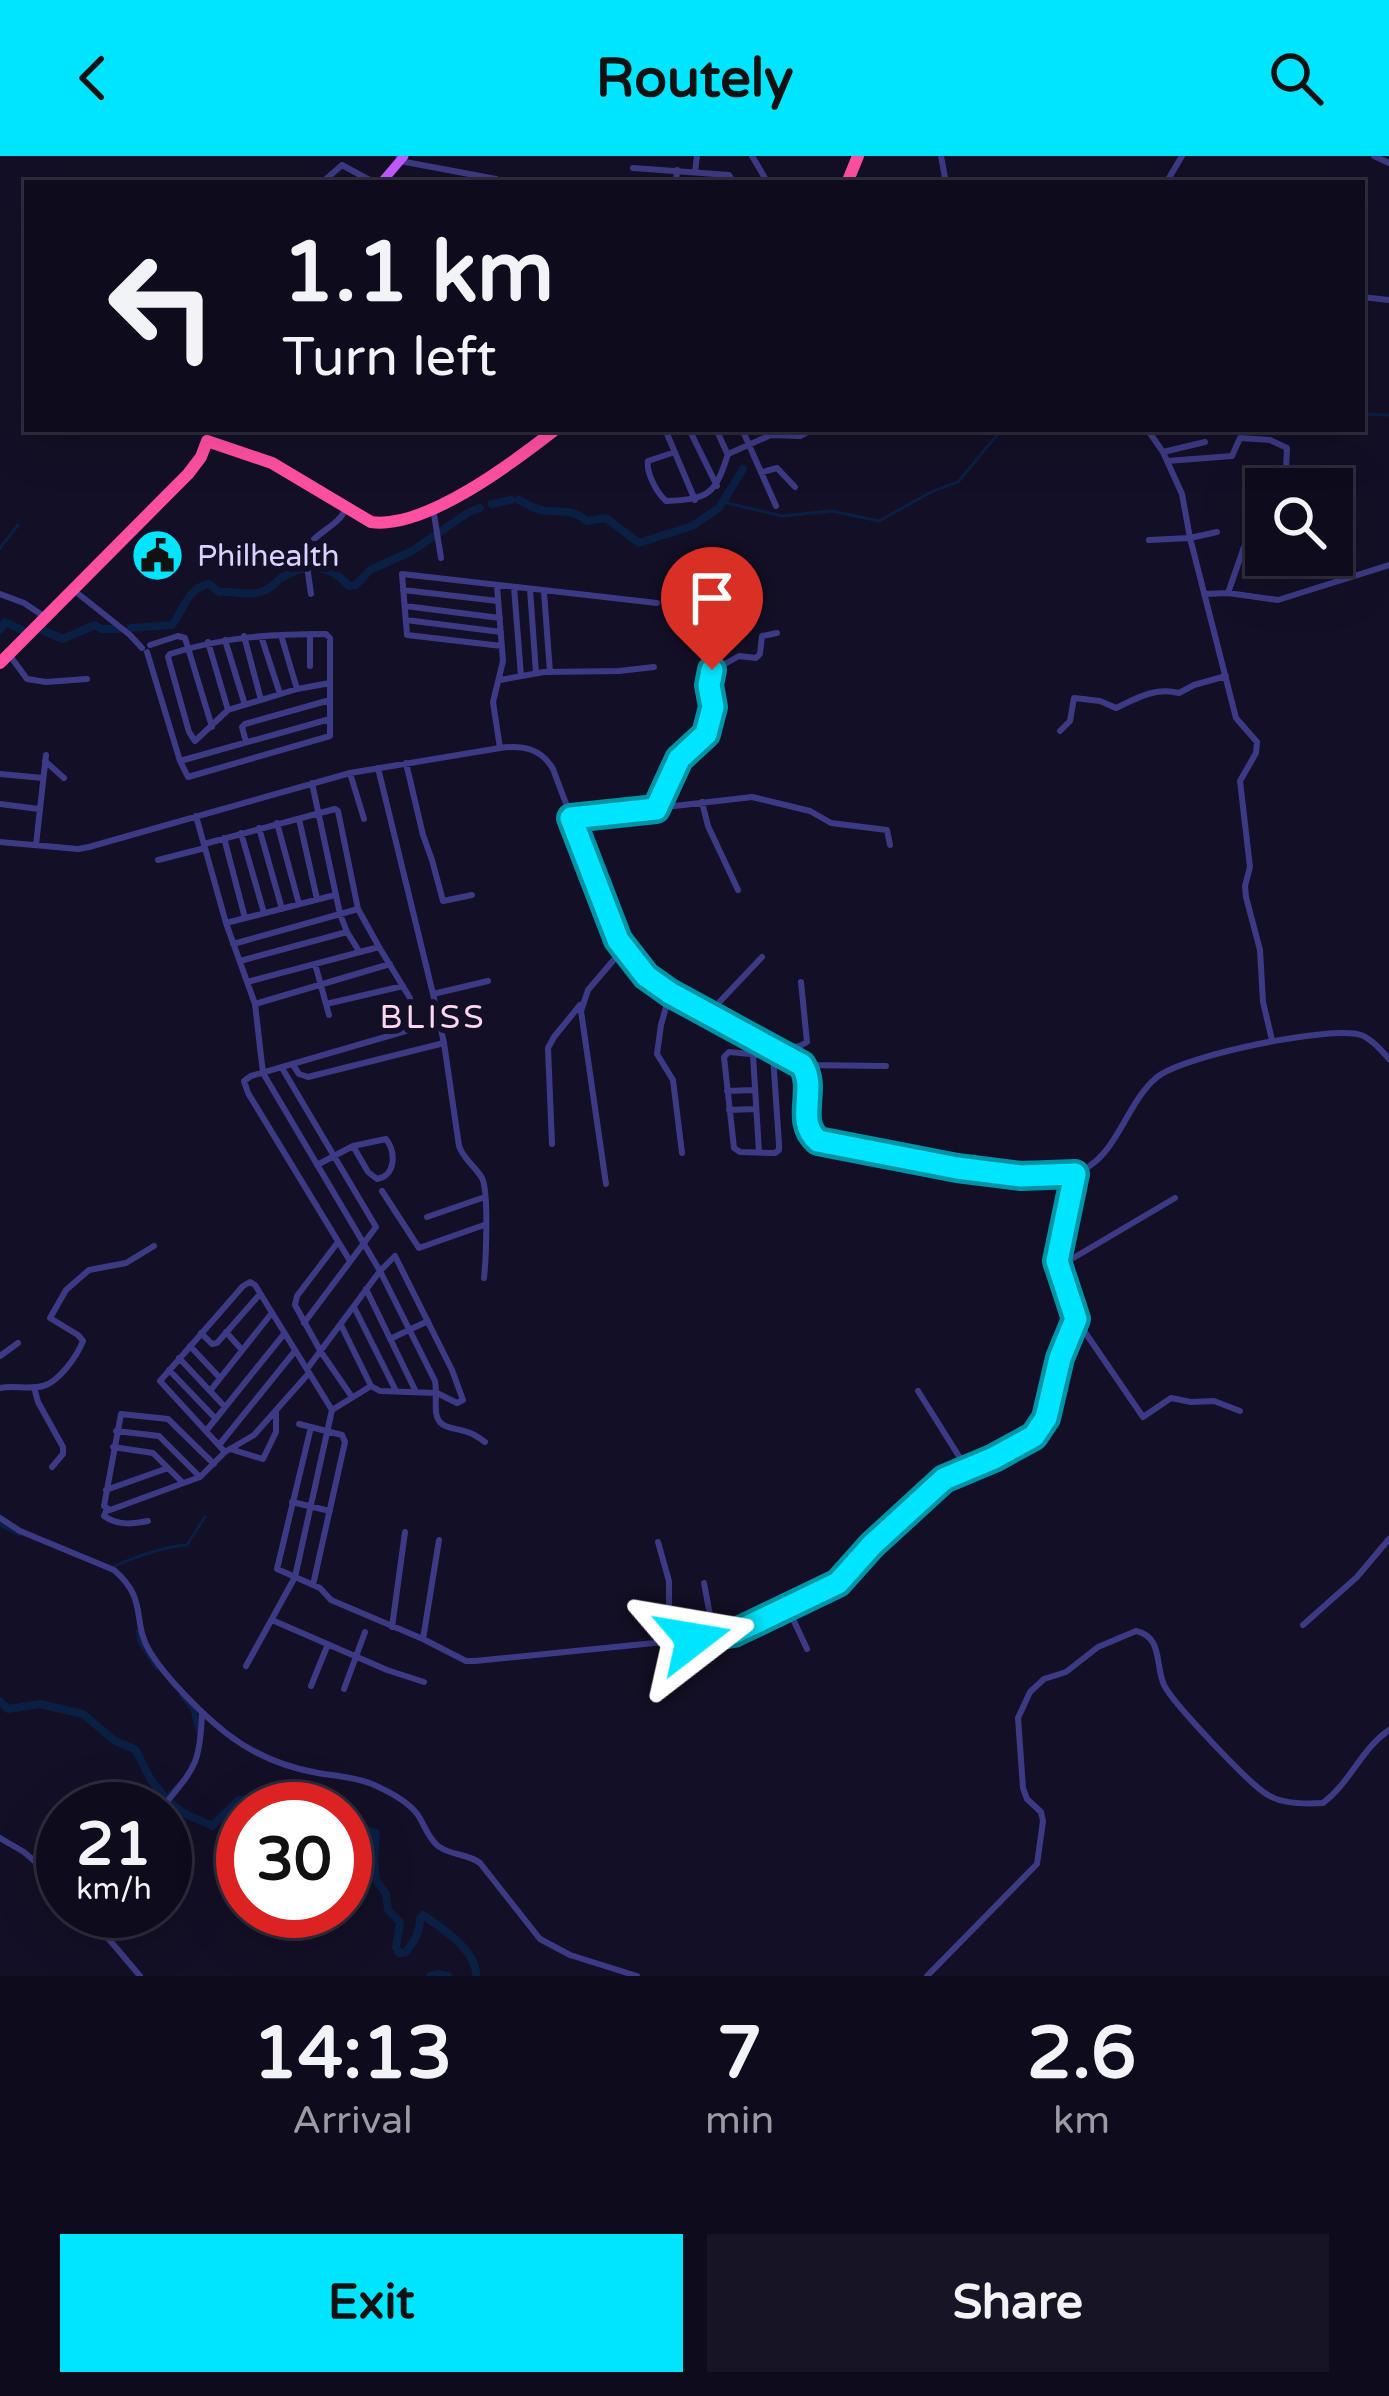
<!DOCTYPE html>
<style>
body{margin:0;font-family:"Varela Round",sans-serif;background:#171425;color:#f1f3f6;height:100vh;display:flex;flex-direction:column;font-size:45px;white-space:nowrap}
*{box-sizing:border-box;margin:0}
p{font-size:39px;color:#9b9ba3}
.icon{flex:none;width:66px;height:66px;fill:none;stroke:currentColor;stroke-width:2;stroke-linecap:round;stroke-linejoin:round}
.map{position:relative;height:1820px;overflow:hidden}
.drawer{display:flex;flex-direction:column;background:#0e0b1c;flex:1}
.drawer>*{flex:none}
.guide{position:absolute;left:24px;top:24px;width:1341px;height:252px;border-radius:0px;box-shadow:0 12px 48px #0002,0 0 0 3px #2e2b3b;background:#0e0b1c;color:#f1f3f6;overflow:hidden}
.buttons{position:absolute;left:1245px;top:312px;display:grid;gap:24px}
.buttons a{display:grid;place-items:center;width:108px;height:108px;border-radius:0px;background:#0e0b1c;box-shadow:0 12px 48px #0002,0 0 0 3px #2e2b3b;font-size:60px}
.speed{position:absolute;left:36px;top:1626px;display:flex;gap:24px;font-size:60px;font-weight:700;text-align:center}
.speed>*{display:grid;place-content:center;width:156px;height:156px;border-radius:50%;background:#0e0b1c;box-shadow:0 12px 48px #0002,0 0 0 3px #2e2b3b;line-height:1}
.speed small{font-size:30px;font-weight:400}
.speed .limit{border:18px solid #d22;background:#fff;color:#111}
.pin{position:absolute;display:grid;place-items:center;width:102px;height:102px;color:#fff;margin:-123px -51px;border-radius:50% 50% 50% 0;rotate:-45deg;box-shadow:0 0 12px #0007}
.pin .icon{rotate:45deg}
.me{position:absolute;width:132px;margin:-66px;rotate:76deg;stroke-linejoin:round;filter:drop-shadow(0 0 9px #0008)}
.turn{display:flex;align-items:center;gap:42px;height:252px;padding:0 60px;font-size:54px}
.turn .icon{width:156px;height:156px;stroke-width:2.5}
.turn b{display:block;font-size:84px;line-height:102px}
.eta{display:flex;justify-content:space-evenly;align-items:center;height:204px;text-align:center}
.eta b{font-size:72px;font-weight:700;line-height:84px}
.cta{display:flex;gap:24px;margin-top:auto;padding:24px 60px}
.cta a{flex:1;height:138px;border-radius:0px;background:#00e5ff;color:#111;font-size:48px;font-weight:700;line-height:138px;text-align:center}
.cta a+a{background:#171425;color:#f1f3f6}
header{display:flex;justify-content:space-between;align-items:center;height:156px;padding:0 60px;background:#00e5ff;color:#111;font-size:54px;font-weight:700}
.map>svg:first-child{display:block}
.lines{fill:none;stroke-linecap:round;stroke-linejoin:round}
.stream{stroke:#0a1f44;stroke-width:3}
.canal{stroke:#0a1f44;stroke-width:6}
.river{stroke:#0a1f44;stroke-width:8}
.minor{stroke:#3d3a85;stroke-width:6}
.major{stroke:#c25bff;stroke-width:9}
.highway{stroke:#ff4fa3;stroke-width:12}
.route-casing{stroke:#0095a6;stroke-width:30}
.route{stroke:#00e5ff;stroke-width:21}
.labels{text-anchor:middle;stroke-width:12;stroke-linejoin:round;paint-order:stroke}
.poi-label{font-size:30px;fill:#d9d4ff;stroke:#130f26;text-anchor:start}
.neighbourhood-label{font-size:33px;letter-spacing:3px;fill:#ffd6f0;stroke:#130f26}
</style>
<header><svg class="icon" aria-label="back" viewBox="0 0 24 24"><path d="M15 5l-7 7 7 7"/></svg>Routely<svg class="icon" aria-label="search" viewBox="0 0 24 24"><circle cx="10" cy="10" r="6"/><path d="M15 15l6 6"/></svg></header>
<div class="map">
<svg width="1389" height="1820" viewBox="0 0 1389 1820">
<rect width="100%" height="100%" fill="#130f26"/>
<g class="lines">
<path class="stream" d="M1362,258L1389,259
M723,346L782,360L832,355L879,365L933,335L958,326L1002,273
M0,392L18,369
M115,1410C134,1401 167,1390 187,1389L205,1361
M154,1653L178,1628"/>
<path class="canal" d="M0,1367L19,1377
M139,1476L140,1485L157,1511
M182,1539L193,1552L199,1575
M81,1755L92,1768"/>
<path class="river" d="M519,344C528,349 538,355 548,355C565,356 573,354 587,365L606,362L639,387L692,370L719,352L743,313
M492,348L511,344
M131,472L172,469C184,454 187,432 209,428L219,436C235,434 251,442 266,434C272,431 276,426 281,422C308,406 329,408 349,430L356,429L370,414L412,395L469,356L480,352
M0,474L5,466L24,475
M44,475L63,483L95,469L101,473H119
M0,1545L8,1553L40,1548L83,1558L115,1585L135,1593L151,1624L166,1643
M169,1645C180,1658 197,1662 212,1670L239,1644L246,1643L251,1653
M345,1667L376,1677L374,1701L376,1724L386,1738L388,1754L400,1766L396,1791L399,1797H405C414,1786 420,1777 420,1762L423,1759C443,1773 477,1794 476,1820
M430,1820L438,1818L448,1820"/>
<path class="minor" d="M398,0L400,5L496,23L500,27
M752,0L768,27
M941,0L946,27
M1374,0L1389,7
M633,12L729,19L734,27
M695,16L697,0
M319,25L325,24L342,9L375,27
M676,27L677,14
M1166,27L1182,0
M1362,141L1389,144
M665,273L695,344
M689,273L717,330
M716,273L727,297
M742,273L776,350
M1147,273L1163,296L1182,338L1190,382L1236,562L1257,586L1256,597L1240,625L1250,711L1245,730L1246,741L1260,794L1263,846L1272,884
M675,296L648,305C646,317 657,337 666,345C709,343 715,339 728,298L771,279L800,280L813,273
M1163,296L1205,286
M1167,305L1232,300L1240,282L1270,284L1287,292L1285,333
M762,316L777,312L795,331
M433,352L441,402
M1149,384L1190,382L1217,376
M497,430L503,505L493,546L500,592
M514,431L521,520
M530,433L536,517
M403,434L498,445
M76,436L130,479L142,492
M544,436L550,516
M1228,437L1244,391L1249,386L1266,382
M0,438L24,447L45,461
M311,438L307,410L308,390C318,375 340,369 346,352
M1204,438L1228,437L1278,444L1389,409
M405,450L500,462
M406,464L501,476
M310,478V510
M281,479L297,533
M244,480L261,544
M261,480L280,538
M225,484L245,549
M208,486L228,554
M150,489L178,480L185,482L212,571
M502,490L407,479L402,418L657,447
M147,496L180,605L188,621L330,580V482L326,478C270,478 223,481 170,498L168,501L189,576L195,585L228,554L297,533L330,527
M11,501L27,523L46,526L87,523
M500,524L544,516L619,515L654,511
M1060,575L1070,565L1074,542L1100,545L1116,552C1137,542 1155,531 1179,537L1194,529L1226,520
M246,586L242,571L245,568L330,544
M45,605L64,622
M180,605L330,563
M406,607L423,679L432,704L443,745L472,739
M378,612L433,838L488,825
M350,617L364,663
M0,618L43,622
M312,627L340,758L347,776L359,795
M702,646L708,670L738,734
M0,648L39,653
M655,653L679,603L706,578L713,551L709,529L712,515L739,500L756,502L760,498L762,480L777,477
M196,660L226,767L255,848L263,917L380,1115L307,1213
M571,662L752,641L810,655L831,667L887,674L890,689
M299,663L317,743
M277,667L299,748
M259,672L282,753
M241,677L264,757
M224,682L245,762
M0,686L78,693L89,691L350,617L500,592C522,589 541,592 553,613L612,770C642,842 739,869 802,909C818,934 794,965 818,985C838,992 860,993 881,997C929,1006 1028,1031 1073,1018C1117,1005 1124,949 1156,922C1180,900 1331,869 1361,879C1372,883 1382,895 1389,903
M204,688L335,653L338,655L358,753L379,791
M36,689L46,599
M158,704L205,692
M226,767L335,739
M233,788L358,753
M240,805L347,776
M315,808L329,859
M247,826L379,791L410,842
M670,837L661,869L657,898L673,924L682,997
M433,838L444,887
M255,848L390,808
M326,848L403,830
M709,857L762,801
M777,893L800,890L807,886L801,826
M729,896L773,900L779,988V994L775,997L740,996L734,992L724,901Z
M753,899L759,996
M293,909L299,918L308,921L444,887L459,990C464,1004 475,1010 482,1022C489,1036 486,1103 484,1122
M802,909L886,910
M282,912L376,1071L304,1167
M727,935L754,934
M729,954L755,953
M386,983C396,996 396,1020 377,1023L368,1016L353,990Z
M552,988L548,892L554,881L580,849
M317,1009L353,990
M606,1028L581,855L588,834L623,793
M382,1035L419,1092L484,1069
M427,1061L485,1041
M338,1086L297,1140L295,1149L321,1196L352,1241
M350,1105L248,937L244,925L251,920L440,865
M1058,1111L1175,1042
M366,1133L416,1236
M354,1151L395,1233
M1076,1163L1143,1261L1171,1242L1191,1246L1214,1245L1240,1255
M341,1169L371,1230
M226,1176L242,1194
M201,1177L212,1188L217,1187L260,1138
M390,1183L428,1165
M190,1190L220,1222
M0,1200L18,1187
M179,1202L225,1251
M169,1214L216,1263
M34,1231L38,1246L63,1291V1298L52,1311
M0,1232C14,1229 29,1234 43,1230C59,1226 77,1200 83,1185L78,1179L50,1162L66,1134L89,1114L126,1107L154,1090
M210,1235L271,1158
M918,1235L967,1313
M332,1254L371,1230L380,1235L437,1237L457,1247L463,1244L452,1214L395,1100L380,1115L435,1225C437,1236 435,1245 436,1256C438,1274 454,1271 467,1276C472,1277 481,1283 485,1286
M299,1268L342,1279L345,1286L313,1429
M311,1271L277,1413L320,1432L331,1444L423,1483L439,1384
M116,1275L159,1280L200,1321
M206,1275L284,1178
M219,1289L295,1195
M113,1291L153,1297L183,1327
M230,1293L263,1303L276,1276V1255
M225,1296L254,1279L309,1217
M214,1308L168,1263L121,1258L104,1350L110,1354L200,1321L225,1296L160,1225L243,1130L250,1126L255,1129L332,1254L295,1421L246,1510
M106,1334L168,1312
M292,1346L330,1355
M107,1353L104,1360C118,1370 133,1368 148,1365
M0,1362L20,1375L114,1414C149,1444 131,1465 150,1496C166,1522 202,1558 226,1577C253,1598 283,1611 318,1617C336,1620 355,1621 372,1628C388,1635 408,1645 418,1659C425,1670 428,1682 438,1690C451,1700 467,1697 480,1707L540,1783L570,1799L637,1820
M658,1386L669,1425V1484
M704,1427L714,1481
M787,1450L807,1493
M272,1464L387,1514L424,1526
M1303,1469L1357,1421L1389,1383
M392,1471L405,1376
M423,1483L466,1505H475L714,1481L733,1477L838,1427L872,1389L944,1323L994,1302L1034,1280L1041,1270L1060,1201L1076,1163L1057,1105L1075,1018
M311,1530L328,1488
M344,1533L365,1476
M161,1653C194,1612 200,1611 202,1557
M0,1682L24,1696L63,1730
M85,1755L140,1820
M927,1820L1037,1708L1043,1665L1041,1656L1027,1643L1023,1632L1018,1562L1030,1536L1044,1523L1066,1516L1098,1491L1136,1475C1163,1481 1155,1509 1164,1529C1172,1546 1251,1630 1268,1639C1282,1648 1307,1648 1323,1647C1350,1627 1361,1593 1389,1574"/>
<path class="major" d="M381,27L404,0"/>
<path class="highway" d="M847,27L858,0
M0,507L188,318L201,301L207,285L272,307L371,366C425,374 515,305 556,273"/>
</g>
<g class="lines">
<defs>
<path id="route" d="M693,1483L734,1477L838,1427L872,1389L944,1323L994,1302L1034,1280L1046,1262L1060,1202L1076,1163L1057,1105L1075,1018L1021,1020L957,1012L818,985C794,964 818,934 802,909L670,837L646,820L618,784L571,662L656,653L679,603L706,578L713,551L709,529L712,514"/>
</defs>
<use href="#route" class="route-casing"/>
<use href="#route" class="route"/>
</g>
<defs>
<symbol id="civic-disc" viewBox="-11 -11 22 22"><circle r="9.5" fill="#00e5ff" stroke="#130f26"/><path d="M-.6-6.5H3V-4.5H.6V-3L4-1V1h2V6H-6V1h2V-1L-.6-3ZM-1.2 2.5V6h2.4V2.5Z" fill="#111"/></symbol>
</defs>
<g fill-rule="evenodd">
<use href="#civic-disc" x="128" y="370" width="59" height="59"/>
</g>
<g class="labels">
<g class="poi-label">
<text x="197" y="410">Philhealth</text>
</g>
<g class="neighbourhood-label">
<text x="433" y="872">BLISS</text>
</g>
</g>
</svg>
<div class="buttons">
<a><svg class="icon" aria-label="search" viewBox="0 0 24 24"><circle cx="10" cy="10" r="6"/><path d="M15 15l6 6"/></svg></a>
</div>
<div class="speed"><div>21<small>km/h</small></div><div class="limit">30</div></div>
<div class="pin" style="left:712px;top:514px;background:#d93025"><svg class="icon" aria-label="arrive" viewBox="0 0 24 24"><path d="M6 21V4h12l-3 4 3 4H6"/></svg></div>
<svg class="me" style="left:693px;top:1483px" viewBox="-20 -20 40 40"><path d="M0-17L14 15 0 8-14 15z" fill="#00e5ff" stroke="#fff" stroke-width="4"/></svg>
<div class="guide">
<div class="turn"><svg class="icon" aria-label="left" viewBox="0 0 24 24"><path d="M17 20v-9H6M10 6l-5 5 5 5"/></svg><div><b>1.1 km</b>Turn left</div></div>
</div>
</div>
<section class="drawer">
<div class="eta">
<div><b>14:13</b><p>Arrival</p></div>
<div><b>7</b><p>min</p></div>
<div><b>2.6</b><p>km</p></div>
</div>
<div class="cta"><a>Exit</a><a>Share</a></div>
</section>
